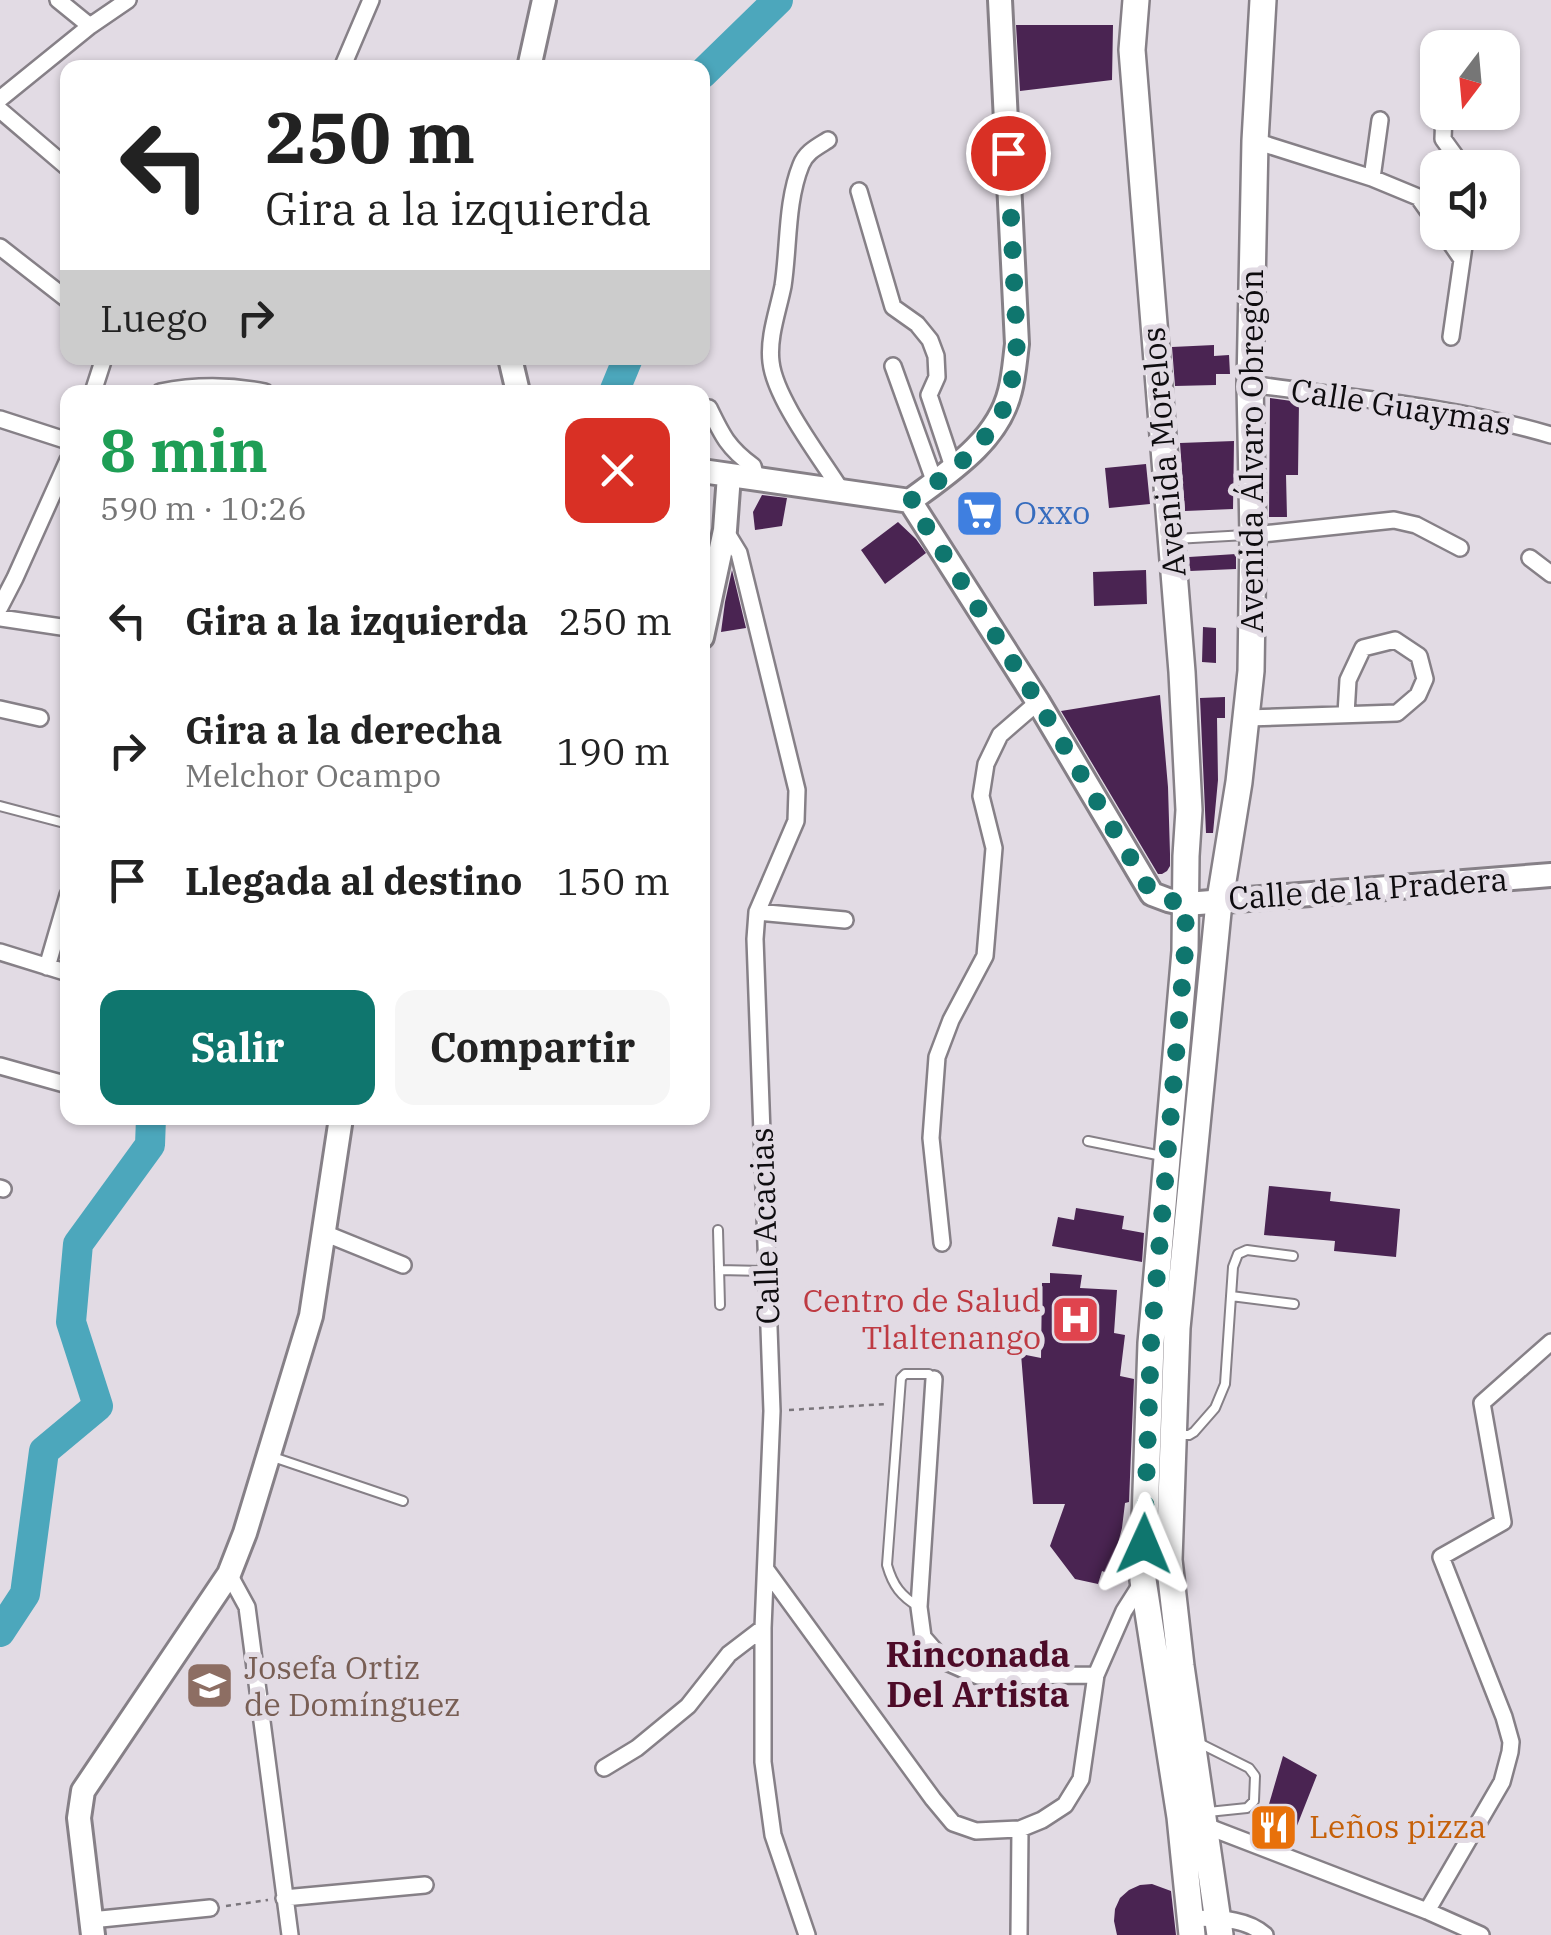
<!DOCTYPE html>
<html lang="es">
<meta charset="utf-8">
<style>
body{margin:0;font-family:"IBM Plex Serif",serif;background:#f6f6f6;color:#222;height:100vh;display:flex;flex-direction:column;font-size:38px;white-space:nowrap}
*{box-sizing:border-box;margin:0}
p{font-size:32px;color:#767676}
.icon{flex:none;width:55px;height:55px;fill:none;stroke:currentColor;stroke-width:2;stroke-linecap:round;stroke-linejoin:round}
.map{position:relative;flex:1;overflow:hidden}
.details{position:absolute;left:60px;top:385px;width:650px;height:740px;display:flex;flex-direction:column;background:#fff;border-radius:20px;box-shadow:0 2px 8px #0004}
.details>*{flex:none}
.guide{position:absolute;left:60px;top:60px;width:650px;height:305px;border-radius:20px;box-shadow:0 2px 8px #0004;background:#fff;color:#222;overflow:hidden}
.needle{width:65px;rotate:196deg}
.fabs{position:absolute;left:1420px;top:30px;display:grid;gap:20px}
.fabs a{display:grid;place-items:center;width:100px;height:100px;border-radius:20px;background:#fff;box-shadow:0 2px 8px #0004;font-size:50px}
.pin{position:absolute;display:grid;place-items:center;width:85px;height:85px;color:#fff;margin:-42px;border:5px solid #fff;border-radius:50%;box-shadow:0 2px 10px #0007}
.me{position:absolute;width:110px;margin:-55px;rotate:1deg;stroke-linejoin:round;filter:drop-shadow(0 0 8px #0008)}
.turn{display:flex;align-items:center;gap:35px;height:210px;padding:0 40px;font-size:45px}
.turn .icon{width:130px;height:130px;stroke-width:2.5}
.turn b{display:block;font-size:70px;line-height:85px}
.then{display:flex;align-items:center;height:95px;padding:0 40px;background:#0003;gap:20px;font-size:38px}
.round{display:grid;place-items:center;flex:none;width:105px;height:105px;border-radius:20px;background:#f6f6f6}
.summary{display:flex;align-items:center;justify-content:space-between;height:170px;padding:0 40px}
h1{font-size:60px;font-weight:700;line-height:75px;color:#1e9e55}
.button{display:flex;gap:20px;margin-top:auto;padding:20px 40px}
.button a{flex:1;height:115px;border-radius:20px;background:#0f766e;color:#fff;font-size:40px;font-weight:700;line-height:115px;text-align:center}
.button a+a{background:#f6f6f6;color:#222}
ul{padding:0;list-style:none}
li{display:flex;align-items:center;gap:30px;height:130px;padding:0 40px}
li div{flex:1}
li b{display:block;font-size:38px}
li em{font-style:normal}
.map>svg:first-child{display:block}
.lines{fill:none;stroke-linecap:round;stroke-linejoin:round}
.river{stroke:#4ca7bc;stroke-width:30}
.building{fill:#4a2452}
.lane-casing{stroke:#868087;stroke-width:12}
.street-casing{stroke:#868087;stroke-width:20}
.secondary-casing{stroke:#868087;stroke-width:28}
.primary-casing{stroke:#868087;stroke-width:30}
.path{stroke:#7b767c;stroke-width:2.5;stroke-dasharray:5 5;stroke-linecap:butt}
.lane{stroke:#fff;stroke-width:8}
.street{stroke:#fff;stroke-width:15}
.secondary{stroke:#fff;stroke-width:22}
.primary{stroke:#fff;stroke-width:25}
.route{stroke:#0f766e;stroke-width:18;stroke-dasharray:0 32.4}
.labels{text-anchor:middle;stroke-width:10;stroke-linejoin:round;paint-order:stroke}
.street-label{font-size:32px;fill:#0e0c0f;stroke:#e2dbe4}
.shop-label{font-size:32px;fill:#366cbe;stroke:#e2dbe4;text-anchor:start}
.health-label{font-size:32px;fill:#be3a42;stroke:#e2dbe4;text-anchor:end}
.education-label{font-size:32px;fill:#785e54;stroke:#e2dbe4;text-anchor:start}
.food-label{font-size:32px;fill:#c56008;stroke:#e2dbe4;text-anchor:start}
.neighbourhood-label{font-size:35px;font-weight:bold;fill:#4d0b28;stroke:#e2dbe4}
</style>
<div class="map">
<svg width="1551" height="1935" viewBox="0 0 1551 1935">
<rect width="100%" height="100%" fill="#e2dbe4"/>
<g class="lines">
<path class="river" d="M702,74L778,0
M614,392L628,358
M0,1632L25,1594L44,1451L98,1406L71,1322L78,1244L150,1145L151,1118"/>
</g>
<path class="building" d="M1016,25H1113L1112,80L1020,91Z
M1214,345V356L1229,355L1230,374H1216V385L1175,386L1172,347Z
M1270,398L1299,402L1298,475H1286L1287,517H1269Z
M1234,441L1233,509L1185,511L1180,443Z
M1146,464L1150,504L1109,508L1105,468Z
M992,493L994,532L966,533L964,495Z
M762,495L787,498L782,526L755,530L753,512Z
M898,522L916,539L926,553L885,584L861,550Z
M1236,554V569L1190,571L1189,557Z
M732,570L746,628L721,632L725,602Z
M1146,570L1147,604L1094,606L1093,572Z
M1203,627L1216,628V663L1202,662Z
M1160,695L1168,787L1170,854V866L1167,871L1162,874H1158L1061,711Z
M1225,697V718H1217L1218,780L1213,833H1206L1200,698Z
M1269,1186L1331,1192L1330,1201L1400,1209L1396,1257L1334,1251L1335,1241L1264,1235Z
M1076,1208L1124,1216L1122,1229L1144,1233L1142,1262L1052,1246L1058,1217L1074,1220Z
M1050,1273L1082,1275L1080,1288L1117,1290L1114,1333L1125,1335L1120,1376L1134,1379L1129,1502L1125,1503L1122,1528L1110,1574L1102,1571L1098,1584L1075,1579L1050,1546L1065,1504H1033L1021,1354L1041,1358L1042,1283H1050Z
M1283,1756L1317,1775L1289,1846L1260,1835Z
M1152,1884L1171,1891L1176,1935H1117L1114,1921L1115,1909L1120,1898L1129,1890L1140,1885Z"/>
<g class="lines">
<defs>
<path id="lane" d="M1175,539L1246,535
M0,806L68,824
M1088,1141L1162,1156
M718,1230L720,1305
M719,1270L767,1271
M1231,1296L1294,1304
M1177,1435H1189L1194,1432L1215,1408L1225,1384L1233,1267L1238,1254L1247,1250L1293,1256
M270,1456L403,1501
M919,1607C901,1596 893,1586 887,1565L901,1378L905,1374H929L934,1379
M1197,1742L1249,1768L1255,1776L1254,1801L1247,1808L1208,1812"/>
<path id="street" d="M58,0L90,26
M342,68L371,0
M0,99L90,26L128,0
M0,110L68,168
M1444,112L1443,139L1464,168
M828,140C817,147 806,152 801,165C786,202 789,247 783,286C778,311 768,337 771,362C775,399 821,458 841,490
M1255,141L1372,178L1418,197L1438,225
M1372,178L1380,120
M859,191L893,307L917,324L930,340L936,356L937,377L929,395L954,470
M1443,232L1461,258
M0,247L68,300
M1451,337L1466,232
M893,366L935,483
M1250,384C1350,398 1453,406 1551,435
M93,392L104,358
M160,392C195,385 230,385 265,392
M709,408C722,435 728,448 753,466L756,478
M0,419L68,441
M725,530L739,553L797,790L796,821L757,912L755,939L772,1411L763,1628V1762L773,1835L807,1935
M1253,535L1394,520L1416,525L1460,548
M1530,558L1551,574
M0,607L15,578L68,460
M0,618L68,628
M0,709L40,718
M1246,718L1397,713L1418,695L1425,679L1419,656L1395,640L1363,648L1348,680L1346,714
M757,912L845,920
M0,952L68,973
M47,967L68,895
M0,1066L68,1085
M0,1188L3,1189
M324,1233L403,1265
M942,1243L931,1138L937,1057L951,1020L985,956L994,848L981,796L986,764L1000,735L1038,702
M934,1379L919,1607L923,1637L944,1661L978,1676L1096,1675
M767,1571L933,1799L953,1823L976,1831L1020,1829L1042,1820L1065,1805L1081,1779L1096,1675L1124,1611L1143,1581
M229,1574L247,1607L290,1935
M604,1768L637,1748L688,1706L729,1654L763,1628
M1206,1826L1427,1911L1481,1935
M284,1898L425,1885
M1427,1911L1502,1782L1510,1752L1511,1742L1504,1717L1441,1557L1503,1522L1482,1403L1551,1342
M1191,1918C1216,1919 1245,1917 1265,1935
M91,1920L210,1908
M1019,1935L1020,1829"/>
<path id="secondary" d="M529,68L544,0
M510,358L518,392
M702,471L910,501L1038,702L1152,894L1168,900L1186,904L1551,875
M910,501C949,472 998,441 1010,391C1014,376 1015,359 1017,344L1000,0
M702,637L725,530L729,475
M93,1935L79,1818L83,1791L229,1574L245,1533L311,1316L341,1118"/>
<path id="primary" d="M1136,0L1132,50L1182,672L1189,810L1186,856L1185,951L1151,1343L1143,1580L1180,1817L1192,1935
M1220,1935L1181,1666L1169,1560L1177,1328L1218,912L1239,782L1251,671L1253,535L1250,384L1255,141L1263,0"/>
</defs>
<use href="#lane" class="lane-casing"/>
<use href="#street" class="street-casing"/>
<use href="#secondary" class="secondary-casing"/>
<use href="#primary" class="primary-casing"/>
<path class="path" d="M789,1410L886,1404
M226,1906L268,1900"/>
<use href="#lane" class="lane"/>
<use href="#street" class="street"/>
<use href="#secondary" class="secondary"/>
<use href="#primary" class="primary"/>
</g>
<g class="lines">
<path class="route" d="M1008,153L1017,344L1010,394L996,425L954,470L910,501L1038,702L1152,894L1168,900L1186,904L1185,951L1151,1343L1144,1544"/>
</g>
<defs>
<symbol id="supermarket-square" viewBox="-11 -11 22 22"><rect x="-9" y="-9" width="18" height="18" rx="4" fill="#3f7fe0" stroke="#e2dbe4"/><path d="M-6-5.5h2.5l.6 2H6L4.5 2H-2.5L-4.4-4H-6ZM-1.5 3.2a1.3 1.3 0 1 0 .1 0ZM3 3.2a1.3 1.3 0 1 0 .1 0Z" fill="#fff"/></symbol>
<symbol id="hospital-square" viewBox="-11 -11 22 22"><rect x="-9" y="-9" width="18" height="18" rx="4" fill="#e0444e" stroke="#e2dbe4"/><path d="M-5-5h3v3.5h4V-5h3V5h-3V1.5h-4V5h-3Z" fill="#fff"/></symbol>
<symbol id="school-square" viewBox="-11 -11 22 22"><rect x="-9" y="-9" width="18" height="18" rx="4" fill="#8d6e63" stroke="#e2dbe4"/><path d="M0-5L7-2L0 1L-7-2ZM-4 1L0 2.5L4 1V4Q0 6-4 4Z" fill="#fff"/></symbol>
<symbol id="restaurant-square" viewBox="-11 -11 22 22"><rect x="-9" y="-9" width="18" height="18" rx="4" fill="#e8710a" stroke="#e2dbe4"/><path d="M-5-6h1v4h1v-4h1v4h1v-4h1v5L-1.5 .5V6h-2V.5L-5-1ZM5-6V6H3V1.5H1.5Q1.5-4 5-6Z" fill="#fff"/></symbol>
</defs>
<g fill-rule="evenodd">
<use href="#supermarket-square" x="952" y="486" width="55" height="55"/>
<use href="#hospital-square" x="1048" y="1292" width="55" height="55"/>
<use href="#school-square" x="182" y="1658" width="55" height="55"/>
<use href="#restaurant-square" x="1246" y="1800" width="55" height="55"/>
</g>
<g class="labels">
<g class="street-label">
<text transform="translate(1401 407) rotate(9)" y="11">Calle Guaymas</text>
<text transform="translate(1252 451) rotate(-90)" y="11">Avenida Álvaro Obregón</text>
<text transform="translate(1164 452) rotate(-95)" y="11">Avenida Morelos</text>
<text transform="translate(1368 889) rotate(-4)" y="11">Calle de la Pradera</text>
<text transform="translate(765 1226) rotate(-92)" y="11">Calle Acacias</text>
</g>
<g class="shop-label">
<text x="1014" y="524">Oxxo</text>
</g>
<g class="health-label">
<text x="1041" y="1312">Centro de Salud<tspan x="1041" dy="37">Tlaltenango</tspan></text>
</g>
<g class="education-label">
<text x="244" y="1679">Josefa Ortiz<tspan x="244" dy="37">de Domínguez</tspan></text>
</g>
<g class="food-label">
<text x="1309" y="1838">Leños pizza</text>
</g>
<g class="neighbourhood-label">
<text x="978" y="1667">Rinconada<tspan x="978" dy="40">Del Artista</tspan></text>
</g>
</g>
</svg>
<div class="fabs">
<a><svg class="needle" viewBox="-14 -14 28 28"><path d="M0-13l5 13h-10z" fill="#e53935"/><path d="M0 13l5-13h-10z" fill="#767676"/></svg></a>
<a><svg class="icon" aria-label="sound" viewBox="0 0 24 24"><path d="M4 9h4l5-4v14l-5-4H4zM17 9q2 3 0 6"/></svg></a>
</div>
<div class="pin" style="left:1008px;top:153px;background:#d93025"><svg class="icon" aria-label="arrive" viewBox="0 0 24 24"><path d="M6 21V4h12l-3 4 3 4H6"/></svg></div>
<svg class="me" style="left:1144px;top:1544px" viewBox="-20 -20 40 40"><path d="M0-17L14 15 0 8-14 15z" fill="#0f766e" stroke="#fff" stroke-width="4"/></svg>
<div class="guide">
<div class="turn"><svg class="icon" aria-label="left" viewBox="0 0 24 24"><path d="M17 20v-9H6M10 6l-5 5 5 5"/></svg><div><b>250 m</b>Gira a la izquierda</div></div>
<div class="then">Luego<svg class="icon" aria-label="right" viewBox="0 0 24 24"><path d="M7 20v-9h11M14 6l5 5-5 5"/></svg></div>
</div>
<section class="details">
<div class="summary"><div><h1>8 min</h1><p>590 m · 10:26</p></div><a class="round" style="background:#d93025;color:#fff"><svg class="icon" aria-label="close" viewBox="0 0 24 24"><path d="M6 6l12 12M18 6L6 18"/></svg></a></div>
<ul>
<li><svg class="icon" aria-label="left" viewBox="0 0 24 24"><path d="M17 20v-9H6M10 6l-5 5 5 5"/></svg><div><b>Gira a la izquierda</b></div><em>250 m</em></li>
<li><svg class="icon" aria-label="right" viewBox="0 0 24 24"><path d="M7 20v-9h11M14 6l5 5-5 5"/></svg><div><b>Gira a la derecha</b><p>Melchor Ocampo</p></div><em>190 m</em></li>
<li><svg class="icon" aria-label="arrive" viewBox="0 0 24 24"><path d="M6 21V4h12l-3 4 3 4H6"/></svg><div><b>Llegada al destino</b></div><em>150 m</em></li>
</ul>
<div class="button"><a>Salir</a><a>Compartir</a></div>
</section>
</div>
